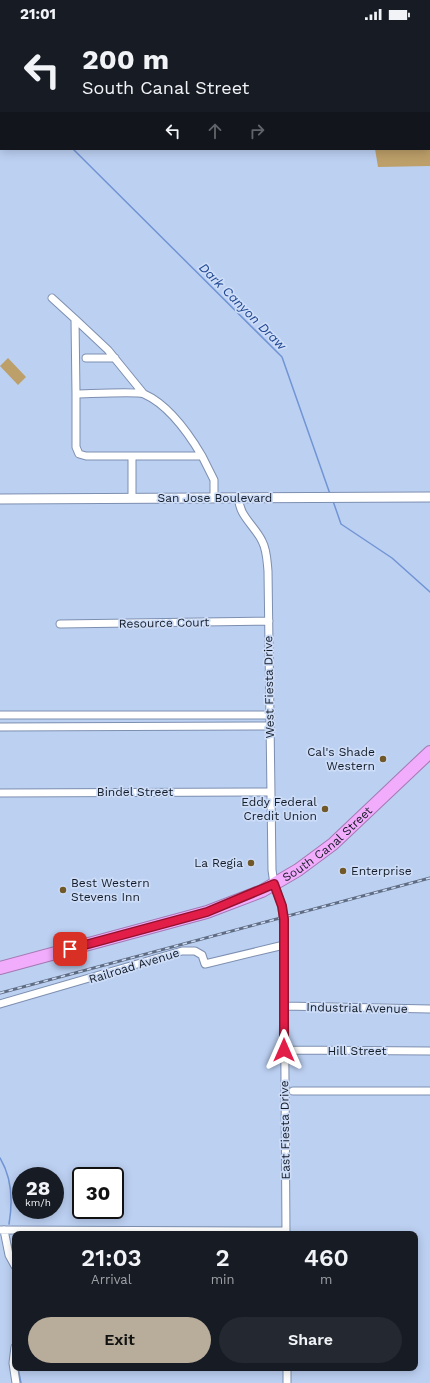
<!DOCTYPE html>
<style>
body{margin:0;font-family:"Work Sans",sans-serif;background:#242831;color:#f1f3f6;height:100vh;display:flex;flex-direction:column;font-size:15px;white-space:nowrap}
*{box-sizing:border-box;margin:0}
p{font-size:13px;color:#9ea1a6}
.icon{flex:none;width:22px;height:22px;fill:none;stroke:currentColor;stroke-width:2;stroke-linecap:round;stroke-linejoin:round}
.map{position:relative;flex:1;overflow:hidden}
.drawer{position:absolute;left:12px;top:1203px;width:406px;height:140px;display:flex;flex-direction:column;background:#171b24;border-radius:8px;box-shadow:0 2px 10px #0003}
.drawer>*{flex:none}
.guide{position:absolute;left:0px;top:0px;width:430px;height:122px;box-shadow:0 2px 10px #0003;background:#171b24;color:#f1f3f6;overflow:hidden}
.speed{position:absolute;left:12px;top:1139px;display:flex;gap:8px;font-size:20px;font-weight:700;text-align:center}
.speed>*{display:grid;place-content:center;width:52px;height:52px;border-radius:50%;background:#171b24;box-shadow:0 2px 10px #0003;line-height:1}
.speed small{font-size:10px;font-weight:400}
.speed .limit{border:2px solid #111;border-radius:6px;background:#fff;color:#111}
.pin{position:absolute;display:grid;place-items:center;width:34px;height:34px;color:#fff;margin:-17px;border-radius:8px;box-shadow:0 2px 6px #0006}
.me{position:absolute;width:44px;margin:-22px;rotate:0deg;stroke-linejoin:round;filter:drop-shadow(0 0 3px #0008)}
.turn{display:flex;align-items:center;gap:14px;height:84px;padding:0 16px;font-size:18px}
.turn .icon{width:52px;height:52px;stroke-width:2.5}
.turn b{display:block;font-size:28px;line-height:34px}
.lanes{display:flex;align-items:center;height:38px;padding:0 16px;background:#0003;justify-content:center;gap:20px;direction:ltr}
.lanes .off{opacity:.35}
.eta{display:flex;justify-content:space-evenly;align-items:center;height:68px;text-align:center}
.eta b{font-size:24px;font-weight:600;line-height:28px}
.primary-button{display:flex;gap:8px;margin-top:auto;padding:8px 16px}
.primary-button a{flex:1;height:46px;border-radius:24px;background:#b7ad9a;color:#111;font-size:16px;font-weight:600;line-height:46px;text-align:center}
.primary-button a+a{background:#242831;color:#f1f3f6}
.status{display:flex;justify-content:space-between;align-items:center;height:28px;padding:0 20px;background:#171b24;direction:ltr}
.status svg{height:11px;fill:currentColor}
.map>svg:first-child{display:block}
.green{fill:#bc9f69}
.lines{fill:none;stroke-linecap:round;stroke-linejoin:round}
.stream{stroke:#7194d4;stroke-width:1.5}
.street-casing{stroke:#7d8fb0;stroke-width:9}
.secondary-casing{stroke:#7d8fb0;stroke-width:11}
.highway-casing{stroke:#a479b1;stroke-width:14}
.street{stroke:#fff;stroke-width:7}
.secondary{stroke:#fff;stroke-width:9}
.highway{stroke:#f1acfc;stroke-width:12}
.rail-casing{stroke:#5f6c82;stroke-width:3}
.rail{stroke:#cdddf8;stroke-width:1.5;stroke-dasharray:4.5;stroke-linecap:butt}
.route-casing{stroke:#92132f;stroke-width:10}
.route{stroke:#e11d48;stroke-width:7}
.poi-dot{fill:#705829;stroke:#cdddf8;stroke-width:1.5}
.labels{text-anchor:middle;stroke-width:3.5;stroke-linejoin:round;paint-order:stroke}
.street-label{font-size:12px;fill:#141b27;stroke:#cdddf8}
.poi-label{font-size:12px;fill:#141b27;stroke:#cdddf8;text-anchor:end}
.water-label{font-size:13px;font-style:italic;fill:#204792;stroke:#cdddf8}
</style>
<div class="status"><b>21:01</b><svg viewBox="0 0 49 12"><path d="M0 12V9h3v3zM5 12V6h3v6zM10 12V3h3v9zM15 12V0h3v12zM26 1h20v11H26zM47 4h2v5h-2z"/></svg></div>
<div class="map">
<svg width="430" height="1355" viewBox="0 0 430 1355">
<rect width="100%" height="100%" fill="#bcd0f2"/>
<path class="green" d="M208,0H430V138L378,139L375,121H429V1Z
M8,330L26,349L18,357L0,338Z"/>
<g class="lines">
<path class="stream" d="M0,60L1,61
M73,121L282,329L330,466
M333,473L341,496L392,530L430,564
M0,1130C12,1150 13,1173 9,1196
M10,1214L15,1228
M18,1340L21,1355"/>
<defs>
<path id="street" d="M52,270L75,291L76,366
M75,291L108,322L143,365
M86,330H115
M132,428H86L79,426L76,419V366C87,366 137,363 144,366C169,377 189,406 202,428
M132,470V428H202L214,452V470
M239,470C238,487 255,498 262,513C267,522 267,533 268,543L272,842L274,856L282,878L284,902L286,1206
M60,596L269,593
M0,687H270
M0,699L270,698
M0,765L271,764
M0,976L182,923H195L202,927L205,936L284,917
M284,978L430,981
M284,1022L430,1023
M293,1063H430
M0,1202L286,1203
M4,1202L9,1227L15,1238
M15,1319L13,1335L16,1355
M287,1340V1355"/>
<path id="secondary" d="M0,471L430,469"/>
<g id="highway">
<path id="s1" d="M0,940L207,884L262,863L298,842L333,816L430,724"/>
</g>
</defs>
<use href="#street" class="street-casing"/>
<use href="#secondary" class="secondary-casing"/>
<use href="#highway" class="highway-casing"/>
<use href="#street" class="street"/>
<use href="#secondary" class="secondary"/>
<use href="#highway" class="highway"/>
<defs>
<path id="rail" d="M0,965L430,850"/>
</defs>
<use href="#rail" class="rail-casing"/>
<use href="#rail" class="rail"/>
</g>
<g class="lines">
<defs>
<path id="route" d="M70,921L207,884L274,856L282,878L284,891V1022"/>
</defs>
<use href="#route" class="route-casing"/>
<use href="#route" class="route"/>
</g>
<g class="poi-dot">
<circle cx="383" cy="731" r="4"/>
<circle cx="325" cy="781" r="4"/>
<circle cx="251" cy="835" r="4"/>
<circle cx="343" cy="843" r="4"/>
<circle cx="63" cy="862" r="4"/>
</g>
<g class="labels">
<g class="street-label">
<text x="215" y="474">San Jose Boulevard</text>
<text transform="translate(164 595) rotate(-1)" y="4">Resource Court</text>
<text transform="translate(269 659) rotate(-91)" y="4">West Fiesta Drive</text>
<text x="135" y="768">Bindel Street</text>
<text dy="4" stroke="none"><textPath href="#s1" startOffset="354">South Canal Street</textPath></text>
<text transform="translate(134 938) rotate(-17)" y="4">Railroad Avenue</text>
<text transform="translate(357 980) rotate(1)" y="4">Industrial Avenue</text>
<text x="357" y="1027">Hill Street</text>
<text transform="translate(285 1102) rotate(-91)" y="4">East Fiesta Drive</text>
</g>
<g class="poi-label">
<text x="375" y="728">Cal's Shade<tspan x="375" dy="14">Western</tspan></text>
<text x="317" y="778">Eddy Federal<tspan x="317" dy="14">Credit Union</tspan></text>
<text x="243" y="839">La Regia</text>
<text x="351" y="847" text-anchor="start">Enterprise</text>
<text x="71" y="859" text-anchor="start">Best Western<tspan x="71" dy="14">Stevens Inn</tspan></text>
</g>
<g class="water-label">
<text transform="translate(243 278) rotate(45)" y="5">Dark Canyon Draw</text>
</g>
</g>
</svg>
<div class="speed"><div>28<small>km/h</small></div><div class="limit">30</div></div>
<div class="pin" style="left:70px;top:921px;background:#d93025"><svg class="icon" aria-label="arrive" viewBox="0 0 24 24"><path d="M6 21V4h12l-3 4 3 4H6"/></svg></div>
<svg class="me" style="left:284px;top:1022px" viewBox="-20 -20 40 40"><path d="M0-17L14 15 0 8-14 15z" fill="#e11d48" stroke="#fff" stroke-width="4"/></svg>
<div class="guide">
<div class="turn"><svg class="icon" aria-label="left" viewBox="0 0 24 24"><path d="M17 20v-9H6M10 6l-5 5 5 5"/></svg><div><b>200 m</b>South Canal Street</div></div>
<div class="lanes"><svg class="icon" aria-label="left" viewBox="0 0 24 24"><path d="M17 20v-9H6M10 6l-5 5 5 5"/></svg><svg class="icon off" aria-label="ahead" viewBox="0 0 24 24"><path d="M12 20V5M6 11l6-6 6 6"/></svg><svg class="icon off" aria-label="right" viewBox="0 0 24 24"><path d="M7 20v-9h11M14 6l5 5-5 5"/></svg></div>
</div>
<section class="drawer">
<div class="eta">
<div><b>21:03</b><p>Arrival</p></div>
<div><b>2</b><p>min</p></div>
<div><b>460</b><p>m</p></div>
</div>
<div class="primary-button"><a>Exit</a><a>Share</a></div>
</section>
</div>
